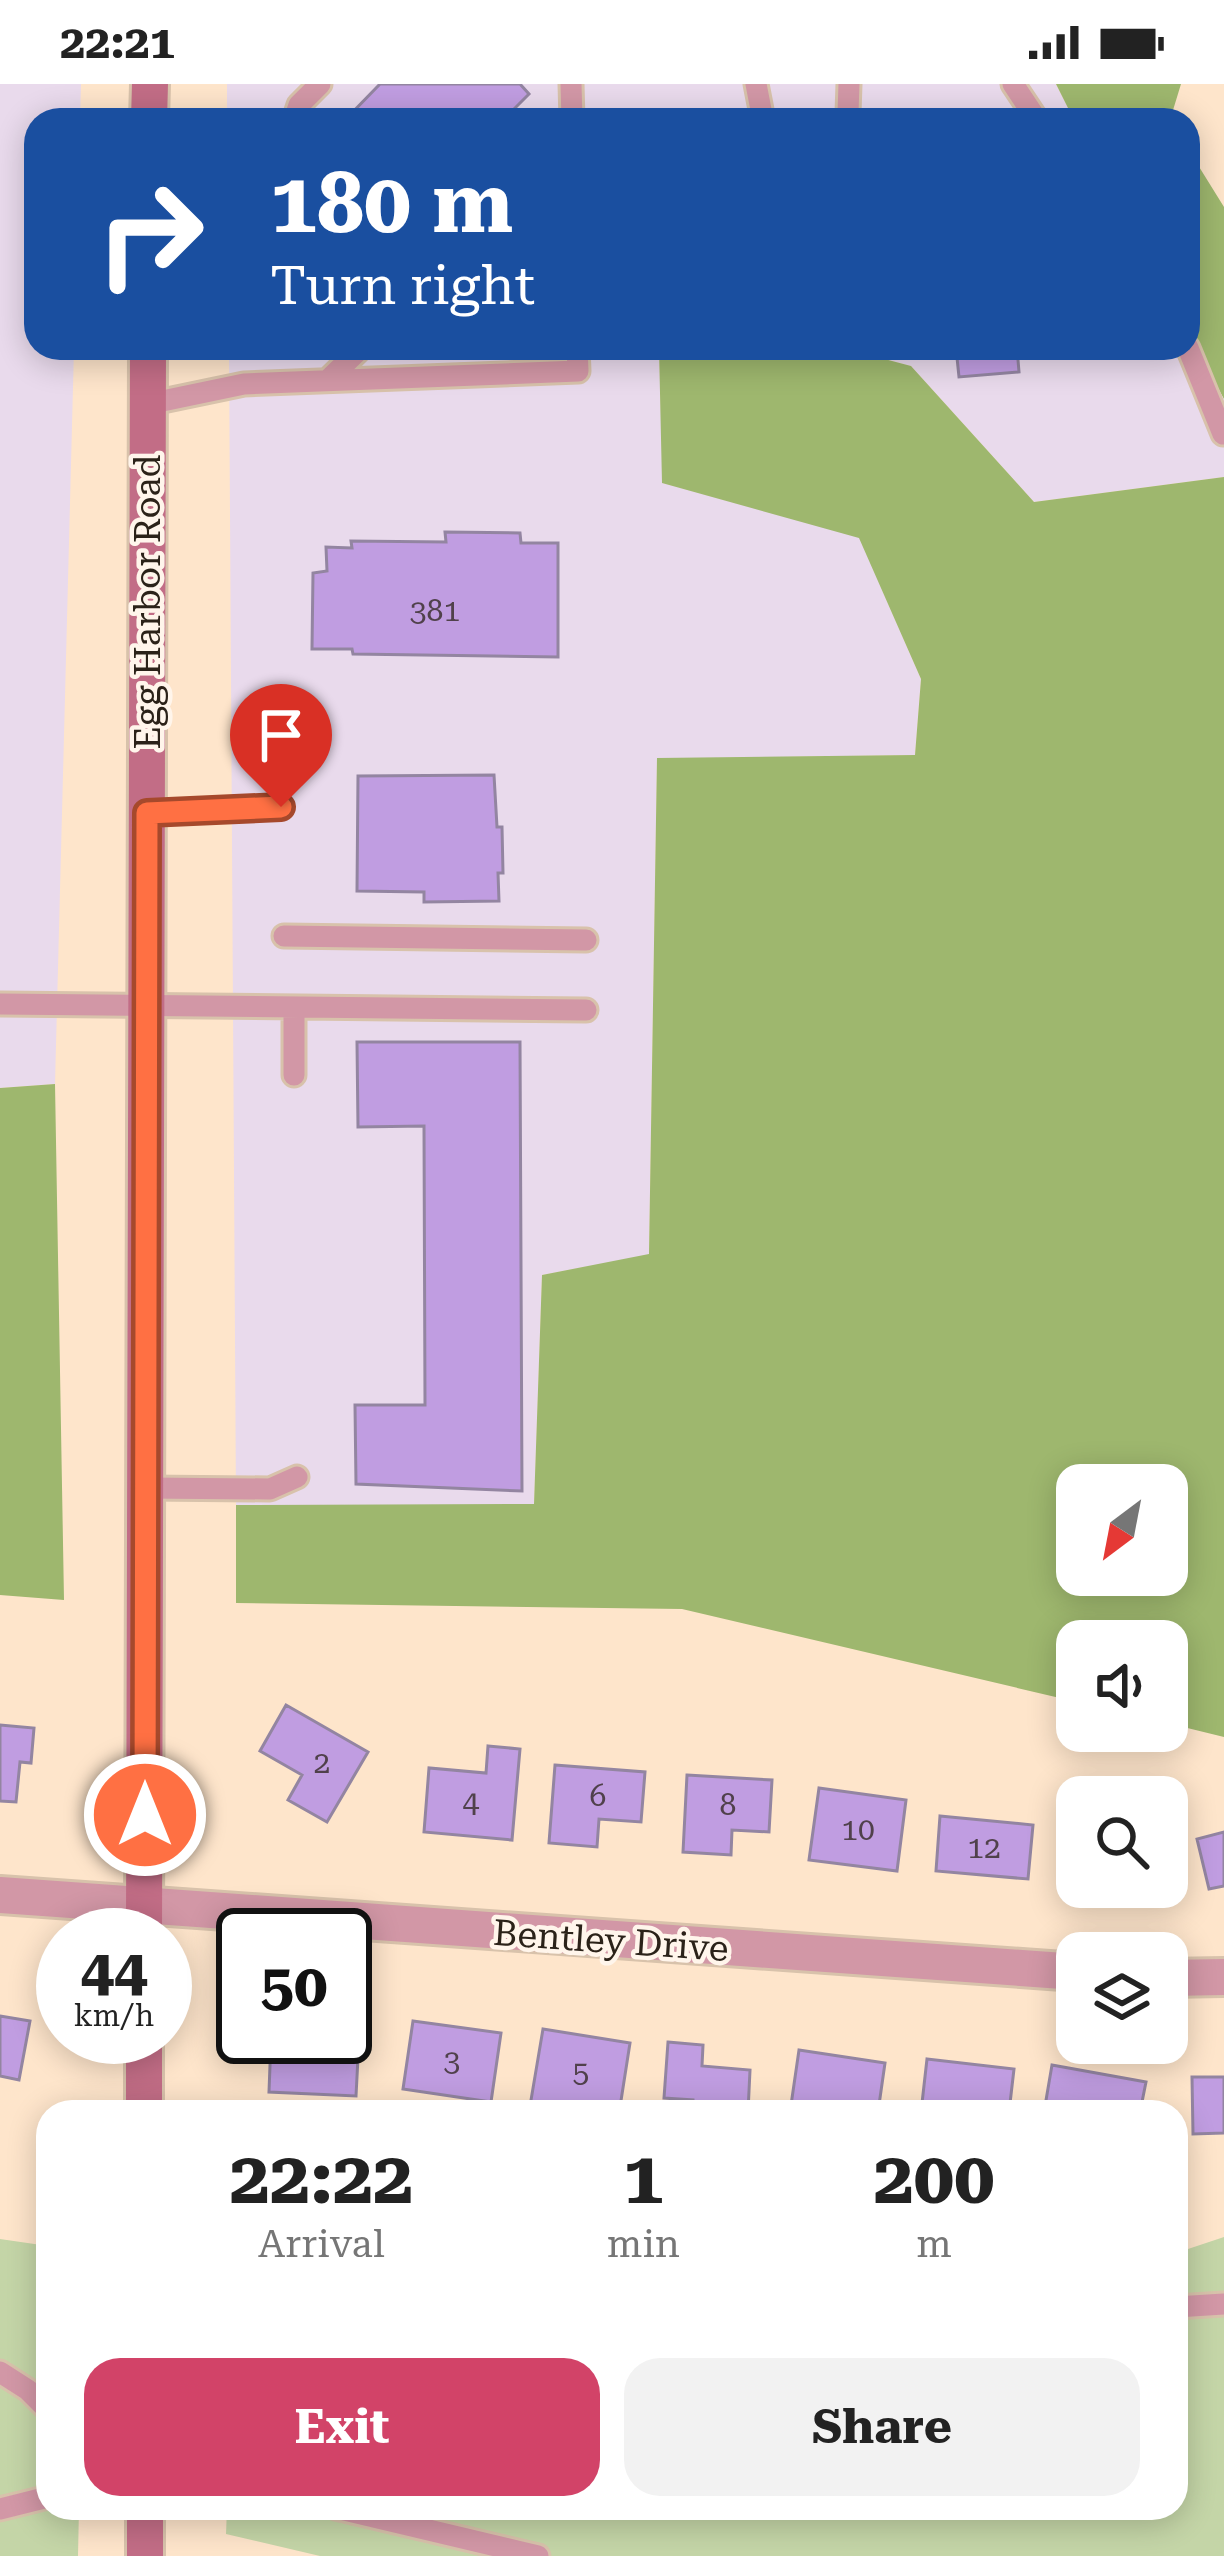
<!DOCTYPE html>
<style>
body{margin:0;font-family:"Roboto Serif",serif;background:#f2f2f2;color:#222;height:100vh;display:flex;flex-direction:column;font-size:45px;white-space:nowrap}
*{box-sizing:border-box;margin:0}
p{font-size:39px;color:#767676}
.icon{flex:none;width:66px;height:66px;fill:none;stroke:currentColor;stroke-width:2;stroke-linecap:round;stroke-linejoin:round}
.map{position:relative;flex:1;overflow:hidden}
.side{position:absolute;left:36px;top:2016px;width:1152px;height:420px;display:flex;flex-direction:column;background:#fff;border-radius:36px;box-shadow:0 6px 30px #0003}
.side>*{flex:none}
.hud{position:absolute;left:24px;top:24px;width:1176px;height:252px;border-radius:36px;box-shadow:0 6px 30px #0003;background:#1a4fa0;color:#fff;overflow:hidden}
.needle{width:78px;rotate:212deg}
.tools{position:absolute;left:1056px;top:1380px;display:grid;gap:24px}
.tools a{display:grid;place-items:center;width:132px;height:132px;border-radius:24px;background:#fff;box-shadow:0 6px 30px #0003;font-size:60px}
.speed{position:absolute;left:36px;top:1824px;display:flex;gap:24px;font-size:60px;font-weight:700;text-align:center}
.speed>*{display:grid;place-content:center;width:156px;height:156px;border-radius:50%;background:#fff;box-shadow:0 6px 30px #0003;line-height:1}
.speed small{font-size:30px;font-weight:400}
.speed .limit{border:6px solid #111;border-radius:18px;background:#fff;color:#111}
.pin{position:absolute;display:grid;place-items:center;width:102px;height:102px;color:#fff;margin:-123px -51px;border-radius:50% 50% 50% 0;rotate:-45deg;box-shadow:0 0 12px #0007}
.pin .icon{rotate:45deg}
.me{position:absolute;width:132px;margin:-66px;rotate:0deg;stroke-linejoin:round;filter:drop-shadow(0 0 9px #0008)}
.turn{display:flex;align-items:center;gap:42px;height:252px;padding:0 48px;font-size:54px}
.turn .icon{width:156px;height:156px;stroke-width:2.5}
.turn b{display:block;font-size:84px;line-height:102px}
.eta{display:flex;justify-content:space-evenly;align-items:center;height:204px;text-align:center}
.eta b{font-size:72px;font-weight:700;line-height:84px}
.primary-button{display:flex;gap:24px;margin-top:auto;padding:24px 48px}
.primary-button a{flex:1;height:138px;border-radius:36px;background:#d24368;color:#fff;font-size:48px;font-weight:700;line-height:138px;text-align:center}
.primary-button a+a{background:#f2f2f2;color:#222}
.status{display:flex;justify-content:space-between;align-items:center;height:84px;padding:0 60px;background:#fff;direction:ltr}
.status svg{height:33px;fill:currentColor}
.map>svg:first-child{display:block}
.commercial{fill:#e9daec}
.green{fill:#c4d5a7}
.forest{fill:#9eb76e;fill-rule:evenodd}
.building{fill:#c09de1;stroke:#9385a1;stroke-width:3}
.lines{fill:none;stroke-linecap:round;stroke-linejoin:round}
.lane-casing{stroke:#d8c2ab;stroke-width:27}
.street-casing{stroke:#d8c2ab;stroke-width:42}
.secondary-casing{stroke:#d8c2ab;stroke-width:42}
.lane{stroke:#d297a6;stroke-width:21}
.street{stroke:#d297a6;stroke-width:36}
.secondary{stroke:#c26d86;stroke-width:36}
.route-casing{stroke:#a6492c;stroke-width:30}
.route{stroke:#ff7043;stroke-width:21}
.labels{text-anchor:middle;stroke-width:9;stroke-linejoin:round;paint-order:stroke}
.number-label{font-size:30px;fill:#50414b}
.street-label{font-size:36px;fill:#2b2219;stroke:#fff5eb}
</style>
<div class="status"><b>22:21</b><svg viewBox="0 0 49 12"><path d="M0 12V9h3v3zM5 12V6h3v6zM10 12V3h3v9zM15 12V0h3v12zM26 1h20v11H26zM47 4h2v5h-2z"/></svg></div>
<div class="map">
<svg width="1224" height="2472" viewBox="0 0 1224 2472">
<rect width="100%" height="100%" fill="#fee5cb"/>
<path class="commercial" d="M0,0H81L80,36H36V264H74L55,1000L0,1004Z
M227,0H1056L1074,36H227Z
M1188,249L1224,315V393L1034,418L911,282L843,264H1188Z
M229,264H659L663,399L859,453L921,595L915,671L657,675L649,1171L542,1191L534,1421H236Z"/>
<path class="green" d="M1224,2153V2472H320L226,2450L227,2424H1176V2169Z
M0,2155L48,2162V2424H79L78,2472H0Z"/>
<path class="forest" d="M1056,0H1181L1170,36H1074Z
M1188,65L1224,123V315L1188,249Z
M659,264H843L911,282L1034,418L1224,393V1653L1167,1639V1557H1077V1618L682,1525L236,1519V1421L534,1420L542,1191L649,1170L657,674L915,671L921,595L859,454L662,399ZM1077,1401H1167V1491H1077Z
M55,1000L64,1516L0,1511V1004Z"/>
<path class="building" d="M380,0H520L529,10L503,36H345Z
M956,264H1017L1019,288L959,293Z
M445,448L520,449L521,459H558V573L353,570L352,565H312L313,489L327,487L326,463L352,464L351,457L446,458Z
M494,691L497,743H502L503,789H498L499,817L424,818V808L357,807L358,692Z
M357,958H520L522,1407L356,1400L355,1321H425L424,1042L358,1043Z
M286,1621L368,1668L327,1738L288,1716L302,1691L260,1667Z
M0,1641L34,1644L31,1679L20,1678L16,1718L0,1717Z
M488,1662L520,1665L512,1756L424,1748L429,1684L486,1689Z
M555,1681L645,1688L641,1738L599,1735L597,1763L549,1759Z
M687,1691L772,1696L769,1748L732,1746L731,1771L683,1768Z
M819,1704L906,1716L897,1787L809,1776Z
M1072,1705L1120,1708V1713H1077V1794H1066Z
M940,1732L1033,1741L1028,1795L936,1787Z
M1224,1748V1802L1209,1805L1197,1755Z
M0,1932L30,1937L19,1996L0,1992Z
M345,1934L360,1935L356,2012L269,2008L271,1955L308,1957V1953H345Z
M413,1937L501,1949L491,2018L403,2005Z
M543,1945L630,1959L620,2023L587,2018L585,2028H529Z
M668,1958L703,1961L702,1982L750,1986L748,2028H693V2016L664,2014Z
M799,1966L885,1979L878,2028H790Z
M927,1975L1014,1985L1009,2028H921Z
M1052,1981L1146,1998L1140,2028H1044Z
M1192,1993H1224V2049L1193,2050Z"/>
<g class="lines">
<defs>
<path id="lane" d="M571,0L572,36
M756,0L763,36
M1013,0L1037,36
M294,36L299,21L320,0
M842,36L848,29L849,0
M1188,264L1223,350
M328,296L361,264
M148,320L244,300L578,287L577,264
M147,729L281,723
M284,852L586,856
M0,920L586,926
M294,924V991
M147,1404L270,1405L297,1393
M1176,2223L1224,2220
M0,2288L28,2306L48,2326
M336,2424L538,2472
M0,2425L48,2413"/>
<path id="street" d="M0,1811L1077,1888
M1167,1894L1224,1893"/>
<path id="secondary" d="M149,36L150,0
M144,1851L148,264
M144,2028V1953
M145,2424V2472"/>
</defs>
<use href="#lane" class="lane-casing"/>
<use href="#street" class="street-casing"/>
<use href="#secondary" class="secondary-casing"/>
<use href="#lane" class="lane"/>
<use href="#street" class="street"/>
<use href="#secondary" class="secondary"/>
</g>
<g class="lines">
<defs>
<path id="route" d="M145,1731L147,729L281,723"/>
</defs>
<use href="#route" class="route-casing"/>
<use href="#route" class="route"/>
</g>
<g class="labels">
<g class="number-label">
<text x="435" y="537">381</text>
<text x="322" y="1689">2</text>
<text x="598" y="1722">6</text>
<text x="471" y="1728">4</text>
<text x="728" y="1731">8</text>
<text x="858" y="1756">10</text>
<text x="984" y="1774">12</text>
<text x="452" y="1987">3</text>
<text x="581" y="1998">5</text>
</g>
<g class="street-label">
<text transform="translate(147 518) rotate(-90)" y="13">Egg Harbor Road</text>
<text transform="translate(611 1856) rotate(4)" y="13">Bentley Drive</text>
</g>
</g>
</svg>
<div class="tools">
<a><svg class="needle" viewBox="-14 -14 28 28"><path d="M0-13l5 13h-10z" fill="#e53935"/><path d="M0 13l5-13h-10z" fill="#767676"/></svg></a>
<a><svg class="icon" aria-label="sound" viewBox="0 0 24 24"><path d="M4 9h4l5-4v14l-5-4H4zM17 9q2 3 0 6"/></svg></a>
<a><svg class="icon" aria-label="search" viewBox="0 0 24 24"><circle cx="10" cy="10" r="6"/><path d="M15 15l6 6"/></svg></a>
<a><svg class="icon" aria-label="layers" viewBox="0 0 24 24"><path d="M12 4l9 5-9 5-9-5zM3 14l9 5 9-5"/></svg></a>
</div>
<div class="speed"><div>44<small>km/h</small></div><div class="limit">50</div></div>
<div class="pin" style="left:281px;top:723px;background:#d93025"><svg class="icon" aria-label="arrive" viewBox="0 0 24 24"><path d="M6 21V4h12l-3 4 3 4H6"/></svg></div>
<svg class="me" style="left:145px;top:1731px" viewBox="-20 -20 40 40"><circle r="17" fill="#ff7043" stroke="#fff" stroke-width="3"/><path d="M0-11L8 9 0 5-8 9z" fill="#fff"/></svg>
<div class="hud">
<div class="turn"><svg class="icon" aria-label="right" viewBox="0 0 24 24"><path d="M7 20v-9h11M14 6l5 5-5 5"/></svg><div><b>180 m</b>Turn right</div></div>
</div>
<section class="side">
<div class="eta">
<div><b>22:22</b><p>Arrival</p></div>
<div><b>1</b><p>min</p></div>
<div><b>200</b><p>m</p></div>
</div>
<div class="primary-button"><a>Exit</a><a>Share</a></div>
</section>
</div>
